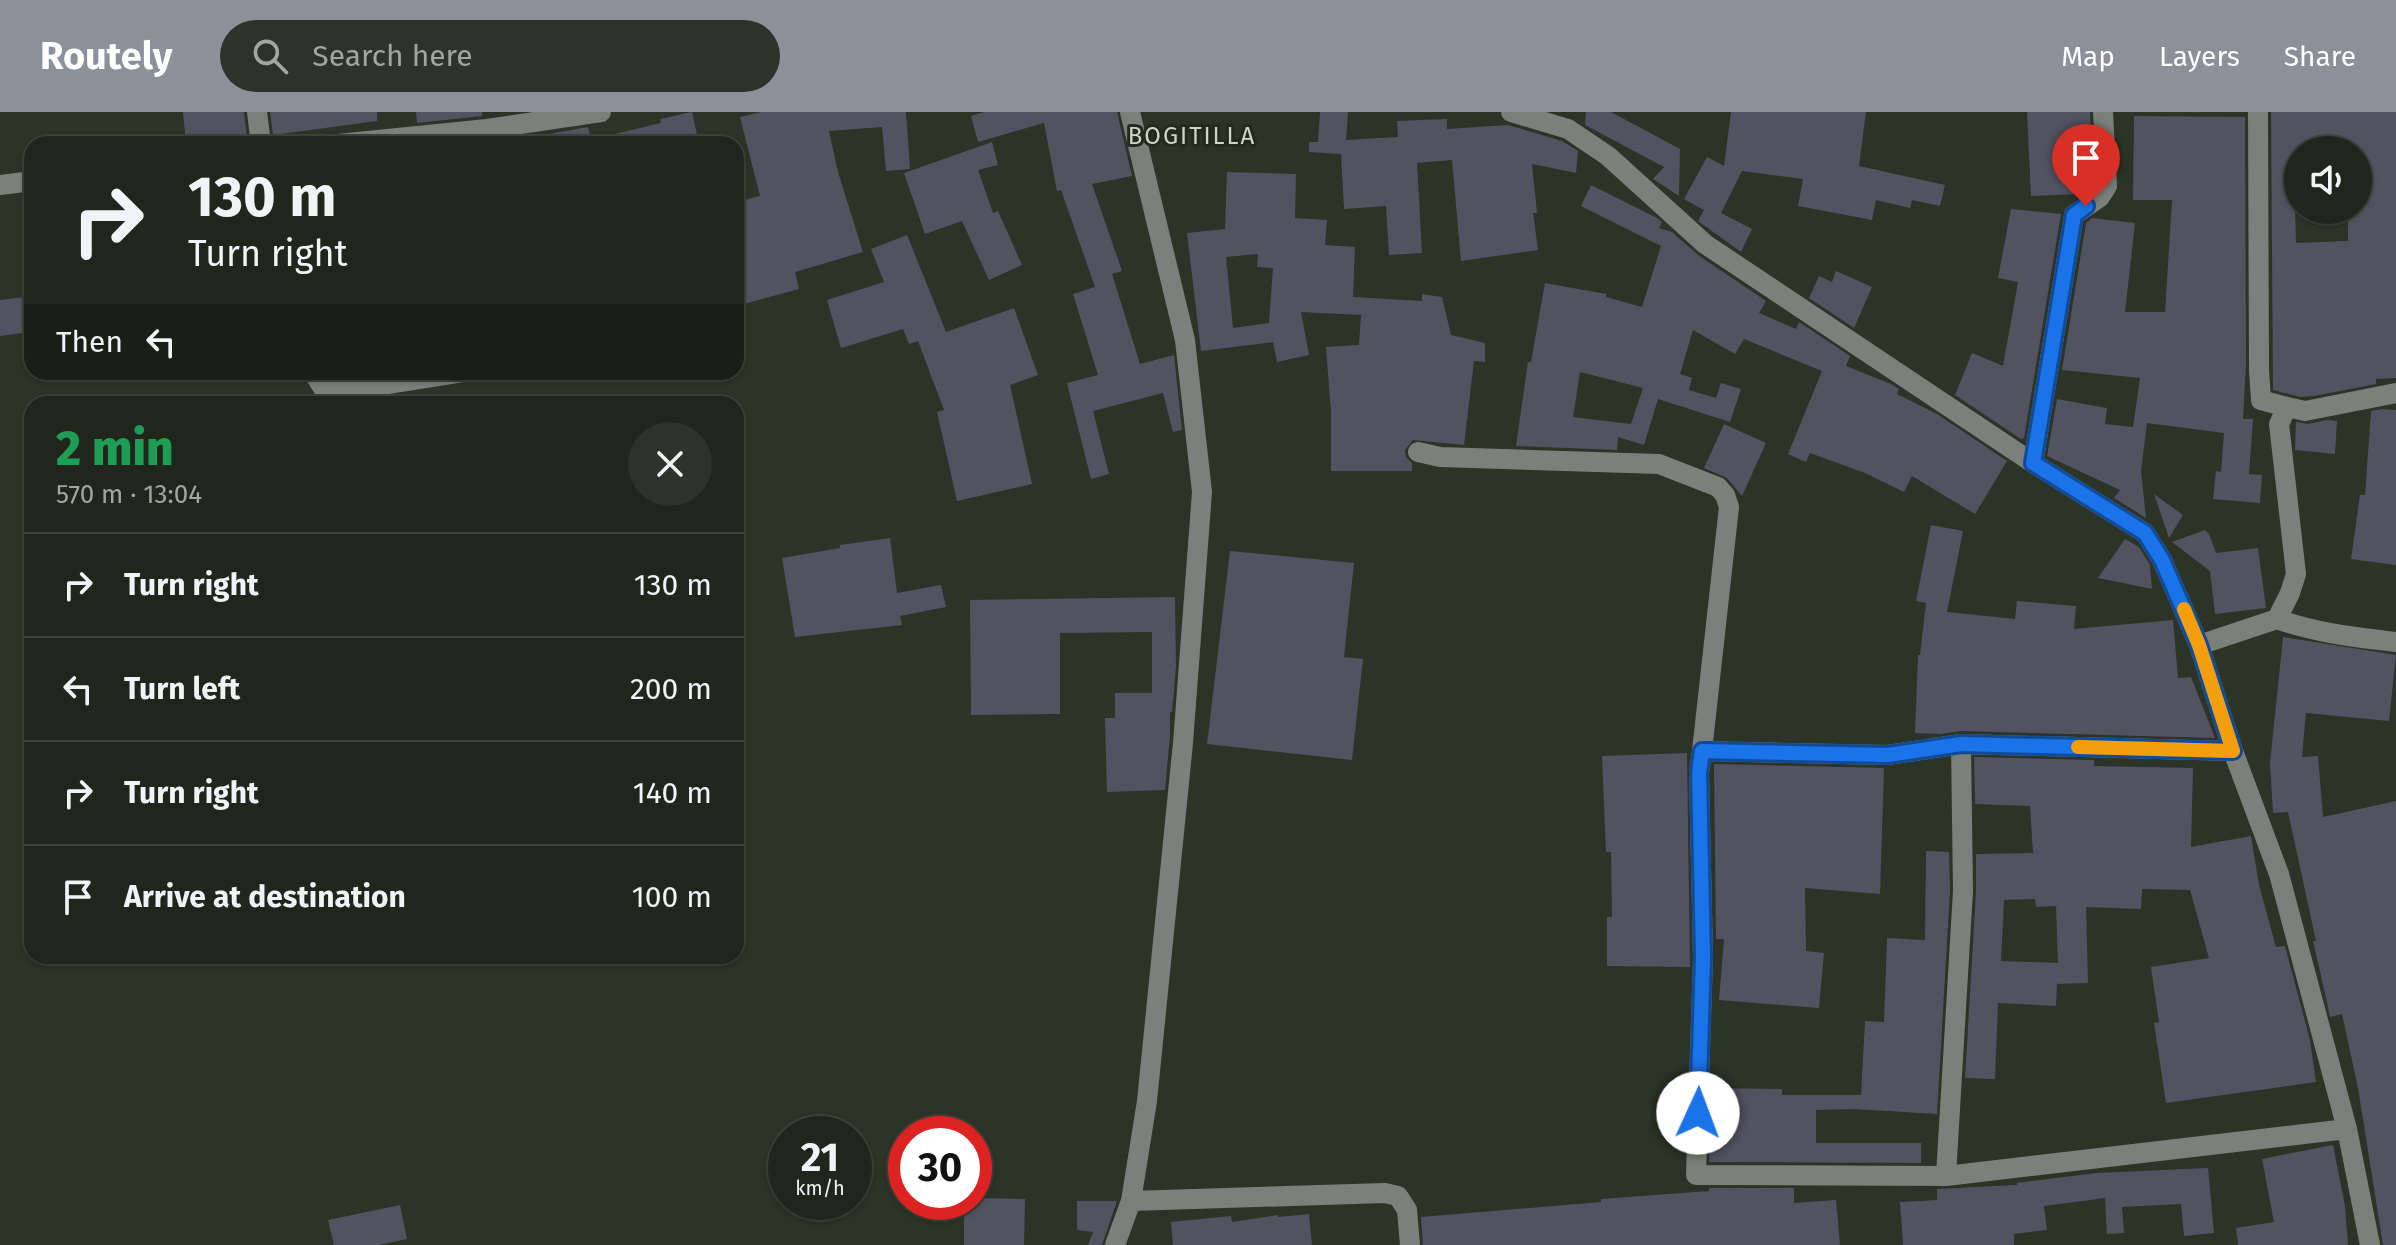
<!DOCTYPE html>
<meta charset="utf-8">
<style>
body{margin:0;font-family:"Fira Sans",sans-serif;background:#2d322a;color:#f1f3f6;height:100vh;display:flex;flex-direction:column;font-size:30px;white-space:nowrap}
*{box-sizing:border-box;margin:0}
p{font-size:26px;color:#a2a5a4}
.icon{flex:none;width:44px;height:44px;fill:none;stroke:currentColor;stroke-width:2;stroke-linecap:round;stroke-linejoin:round}
.map{position:relative;flex:1;overflow:hidden}
.sheet{position:absolute;left:24px;top:284px;width:720px;height:568px;display:flex;flex-direction:column;background:#21261d;border-radius:24px;box-shadow:0 2px 6px #0004,0 0 0 2px #3e433b}
.sheet>*{flex:none}
.top-card{position:absolute;left:24px;top:24px;width:720px;height:244px;border-radius:24px;box-shadow:0 2px 6px #0004,0 0 0 2px #3e433b;background:#21261d;color:#f1f3f6;overflow:hidden}
.controls{position:absolute;left:2284px;top:24px;display:grid;gap:16px}
.controls a{display:grid;place-items:center;width:88px;height:88px;border-radius:50%;background:#21261d;box-shadow:0 2px 6px #0004,0 0 0 2px #3e433b;font-size:40px}
.speed{position:absolute;left:768px;top:1004px;display:flex;gap:16px;font-size:40px;font-weight:700;text-align:center}
.speed>*{display:grid;place-content:center;width:104px;height:104px;border-radius:50%;background:#21261d;box-shadow:0 2px 6px #0004,0 0 0 2px #3e433b;line-height:1}
.speed small{font-size:20px;font-weight:400}
.speed .limit{border:12px solid #d22;background:#fff;color:#111}
.pin{position:absolute;display:grid;place-items:center;width:68px;height:68px;color:#fff;margin:-82px -34px;border-radius:50% 50% 50% 0;rotate:-45deg;box-shadow:0 0 8px #0007}
.pin .icon{rotate:45deg}
.me{position:absolute;width:88px;margin:-44px;rotate:2deg;stroke-linejoin:round;filter:drop-shadow(0 0 6px #0008)}
.turn{display:flex;align-items:center;gap:28px;height:168px;padding:0 32px;font-size:36px}
.turn .icon{width:104px;height:104px;stroke-width:2.5}
.turn b{display:block;font-size:56px;line-height:68px}
.then{display:flex;align-items:center;height:76px;padding:0 32px;background:#0003;gap:16px;font-size:30px}
.round{display:grid;place-items:center;flex:none;width:84px;height:84px;border-radius:42px;background:#2d322a}
.headline{display:flex;align-items:center;justify-content:space-between;height:136px;padding:0 32px}
h1{font-size:48px;font-weight:800;line-height:60px;color:#1e9e55}
ul{padding:0;list-style:none}
li{display:flex;align-items:center;gap:24px;height:104px;padding:0 32px;border-top:2px solid #3e433b}
li div{flex:1}
li b{display:block;font-size:30px}
li em{font-style:normal}
header{display:flex;align-items:center;gap:48px;box-sizing:border-box;height:112px;padding:0 40px;background:#8c9099;color:#fff}
header strong{font-size:38px}
nav{display:flex;gap:44px;margin-inline-start:auto;font-size:28px}
.search{width:560px;height:72px;background:#2d322a;display:flex;align-items:center;gap:20px;box-sizing:border-box;padding:0 28px;border-radius:44px;color:#a2a5a4;font-size:30px}
.map>svg:first-child{display:block}
.building{fill:#535261;fill-rule:evenodd}
.lines{fill:none;stroke-linecap:round;stroke-linejoin:round}
.minor{stroke:#7c807a;stroke-width:20}
.route-casing{stroke:#114b97;stroke-width:20}
.route{stroke:#1a73e8;stroke-width:14}
.slow{stroke:#f59e0b;stroke-width:14}
.labels{text-anchor:middle;stroke-width:6;stroke-linejoin:round;paint-order:stroke}
.quarter-label{font-size:24px;letter-spacing:2px;fill:#ccd6c6;stroke:#22291d}
</style>
<header>
<strong>Routely</strong>
<div class="search"><svg class="icon" aria-label="search" viewBox="0 0 24 24"><circle cx="10" cy="10" r="6"/><path d="M15 15l6 6"/></svg>Search here</div>
<nav><a>Map</a><a>Layers</a><a>Share</a></nav>
</header>
<div class="map">
<svg width="2396" height="1133" viewBox="0 0 2396 1133">
<rect width="100%" height="100%" fill="#2c3327"/>
<path class="building" d="M183,0H244L247,27H244V32H186Z
M270,0H377V9L273,23Z
M416,0H482V4L417,11Z
M692,0L699,32H599L598,26L661,11L660,7Z
M761,0H906L910,57L886,59L882,15L829,19L838,60L863,140L795,160L799,177L736,194V90L760,84L740,5Z
M984,0H1117L1132,64L1092,72L1122,159L1112,162L1140,252L1174,243L1182,318L1173,320L1163,281L1093,299L1109,362L1091,367L1067,271L1098,263L1073,182L1095,175L1061,78L1057,79L1044,11L978,30L971,4Z
M1320,0H1348L1346,28L1398,25L1397,9L1447,7V17L1508,13L1562,29L1578,39L1576,61L1532,52L1537,101H1533L1538,138L1461,149L1452,48L1417,51L1422,141L1389,143L1386,94L1344,97L1341,42L1309,40V30H1318Z
M1586,0H1611L1680,37L1679,84L1653,67L1664,55L1585,13Z
M1731,0H1866L1859,54L1945,73L1940,94L1912,88L1910,96L1876,88L1872,108L1798,94L1803,67L1742,59L1721,101L1752,117L1741,140L1698,109L1704,98L1684,87L1707,45L1724,54Z
M2027,0H2090L2094,71L2090,76L2081,82L2031,84Z
M2271,0H2396V266L2376,267V272L2314,284L2300,285L2273,278ZM2298,38H2358V98H2348V129L2296,131L2294,58H2298Z
M2134,4L2245,5L2246,253L2243,307H2253L2249,362L2262,363L2260,391L2213,387L2216,359L2221,360L2224,321L2147,311L2141,359L2146,406L2114,386L2120,378L2047,344L2057,287L2107,296L2105,312L2133,315L2140,266L2062,258L2086,111L2092,106L2135,111L2125,200H2165L2172,88H2133Z
M588,15L592,32H521L520,27Z
M992,30L998,53L978,58L993,101L998,99L1022,153L989,168L962,109L925,122L904,61Z
M1227,60L1296,62L1295,106L1327,108L1325,133L1355,135L1353,185L1422,189V182L1442,185L1451,223L1485,231V250L1474,249L1464,333L1413,328L1405,338L1406,345L1412,351V359H1331V301L1326,235L1359,233L1361,203L1301,200L1309,243L1277,250L1273,230L1201,239L1187,121L1225,117ZM1258,142L1257,155L1273,156L1269,211L1233,216L1226,145Z
M1591,73L1657,106L1662,110L1659,116L1672,120L1698,143L1766,189L1759,201L1796,217L1799,210L1850,244L1846,254L1891,272L1899,277L1897,282L1937,302L2007,349L1975,402L1912,364L1904,380L1865,361L1810,341L1806,350L1788,342L1822,259L1744,227L1735,242L1693,218L1680,262L1692,266L1689,278L1716,286L1721,271L1741,277L1730,310L1658,287L1644,333L1618,325L1617,338L1516,334L1528,250H1531L1545,171L1606,182V185L1642,195L1661,134L1581,94ZM1580,260L1643,276L1631,312L1573,305Z
M2011,97L2061,102L2024,326L2021,327L1955,283L1972,241L2003,254L2018,170L1998,166Z
M907,123L946,220L1014,196L1038,263L1010,273L1032,372L957,389L937,300L944,298L918,229L909,232L903,217L841,236L827,188L884,170L871,137Z
M1836,159L1872,175L1854,216L1809,186L1819,164L1832,170Z
M25,185L29,220L0,224V188Z
M2382,297L2396,298V453L2351,447L2360,383H2365L2371,299Z
M2327,308L2337,309L2335,342L2295,338L2296,310L2308,312Z
M1724,312L1766,331L1742,384L1727,366L1704,356Z
M2154,382L2183,403L2169,426Z
M1931,413L1963,419L1947,500L2015,507L2017,489L2076,494L2074,517L2173,508L2178,566L2191,565L2215,626L1961,619L1940,622L1915,621L1918,543H1920L1926,491L1916,489Z
M2205,418L2209,422L2216,441L2258,436L2266,496L2215,502L2210,459L2172,430Z
M890,426L897,481L941,473L946,495L900,504L902,513L795,525L782,446L840,436V433Z
M2125,427L2139,435L2150,453L2152,477L2098,466Z
M1230,439L1354,451L1344,545L1363,547L1352,648L1207,632Z
M1175,485L1176,555L1172,600H1170V624L1165,678L1107,680L1105,606H1115V581H1152V520L1060,521V602L971,603L970,488Z
M2283,525L2396,543L2389,609L2306,601L2302,645L2318,644L2323,705L2396,689V1133H2383L2358,976L2342,902L2330,905L2326,886L2313,829H2316L2288,700L2273,701L2270,651Z
M1687,641L1690,855L1607,854V805H1612L1611,740H1606L1602,644Z
M1974,645L2094,648V654L2193,656L2191,735L2251,724L2259,773L2276,835L2285,834L2310,928L2316,970L2166,991L2154,911L2159,910L2151,855L2209,846L2190,778L2142,777L2141,797L2086,795L2088,871L2057,872L2056,894L1998,891L1995,967L1965,966L1976,780V742L2033,741L2030,694L1975,692ZM2035,787L2036,795L2056,794L2058,851L2001,849L2004,788Z
M1714,652L1884,656L1880,782L1805,776L1806,839L1824,841L1819,896L1719,888L1724,827H1716Z
M1926,739L1949,740L1950,779L1937,1002L1853,997L1816,998V1031H1921V1051L1709,1050L1712,976L1782,977V983H1861L1865,909L1884,910L1887,826L1925,828Z
M2333,1033L2345,1094L2348,1133H2238L2236,1116L2274,1110L2262,1047Z
M2208,1056L2214,1121L2184,1124L2181,1092L2122,1095L2124,1121L2107,1122L2105,1086L2044,1094L2047,1118L2014,1122V1133H1903L1900,1090L1937,1088V1077L2017,1073V1071L2096,1061Z
M1709,1076H1794V1091L1836,1088L1840,1133H1423L1421,1105L1601,1090V1087L1709,1079Z
M974,1086L1025,1087L1024,1133H964V1090H974Z
M1077,1089H1117L1102,1133H1088L1093,1120L1077,1118Z
M400,1093L407,1127L379,1133H334L328,1108Z
M1309,1102L1312,1133H1173L1171,1110L1231,1104L1232,1110L1278,1103V1105Z"/>
<g class="lines">
<path class="minor" d="M257,0L261,32
M1511,0L1568,17L1608,44L1705,132L2033,351L2145,421L2162,448L2199,533L2233,639L2279,762L2347,1017L2370,1133
M2258,0L2259,258L2261,288L2287,295
M338,32L487,17L601,0
M0,73L32,69
M313,260L323,276L337,280L463,260
M1418,340L1440,345L1659,352L1718,375L1725,383L1729,395L1702,639
M2033,351L2074,103L2100,85L2107,74L2103,0
M2277,507C2315,521 2355,525 2396,530
M2199,533L2277,507L2290,481L2296,462L2279,312L2287,295L2305,299L2396,281
M2233,639L1961,632L1888,643L1702,639L1699,661L1703,845L1696,1063L1946,1064L2347,1017
M1946,1064L1963,779L1961,632
M1131,1089L1385,1081L1398,1084L1407,1098L1410,1133
M1115,1133L1131,1089L1147,989L1183,631L1202,380L1185,228L1130,0"/>
</g>
<g class="lines">
<defs>
<path id="route" d="M1698,1001L1703,845L1699,661L1702,639L1888,643L1961,632L2233,639L2199,533L2162,448L2145,421L2033,351L2074,103L2086,94"/>
</defs>
<use href="#route" class="route-casing"/>
<use href="#route" class="route"/>
<path class="slow" d="M2078,635L2233,639L2199,533L2184,497"/>
</g>
<g class="labels">
<g class="quarter-label">
<text x="1192" y="32">BOGITILLA</text>
</g>
</g>
</svg>
<div class="controls">
<a><svg class="icon" aria-label="sound" viewBox="0 0 24 24"><path d="M4 9h4l5-4v14l-5-4H4zM17 9q2 3 0 6"/></svg></a>
</div>
<div class="speed"><div>21<small>km/h</small></div><div class="limit">30</div></div>
<div class="pin" style="left:2086px;top:94px;background:#d93025"><svg class="icon" aria-label="arrive" viewBox="0 0 24 24"><path d="M6 21V4h12l-3 4 3 4H6"/></svg></div>
<svg class="me" style="left:1698px;top:1001px" viewBox="-20 -20 40 40"><circle r="19" fill="#fff"/><path d="M0-13L10 11 0 6-10 11z" fill="#1a73e8"/></svg>
<div class="top-card">
<div class="turn"><svg class="icon" aria-label="right" viewBox="0 0 24 24"><path d="M7 20v-9h11M14 6l5 5-5 5"/></svg><div><b>130 m</b>Turn right</div></div>
<div class="then">Then<svg class="icon" aria-label="left" viewBox="0 0 24 24"><path d="M17 20v-9H6M10 6l-5 5 5 5"/></svg></div>
</div>
<section class="sheet">
<div class="headline"><div><h1>2 min</h1><p>570 m · 13:04</p></div><a class="round"><svg class="icon" aria-label="close" viewBox="0 0 24 24"><path d="M6 6l12 12M18 6L6 18"/></svg></a></div>
<ul>
<li><svg class="icon" aria-label="right" viewBox="0 0 24 24"><path d="M7 20v-9h11M14 6l5 5-5 5"/></svg><div><b>Turn right</b></div><em>130 m</em></li>
<li><svg class="icon" aria-label="left" viewBox="0 0 24 24"><path d="M17 20v-9H6M10 6l-5 5 5 5"/></svg><div><b>Turn left</b></div><em>200 m</em></li>
<li><svg class="icon" aria-label="right" viewBox="0 0 24 24"><path d="M7 20v-9h11M14 6l5 5-5 5"/></svg><div><b>Turn right</b></div><em>140 m</em></li>
<li><svg class="icon" aria-label="arrive" viewBox="0 0 24 24"><path d="M6 21V4h12l-3 4 3 4H6"/></svg><div><b>Arrive at destination</b></div><em>100 m</em></li>
</ul>
</section>
</div>
